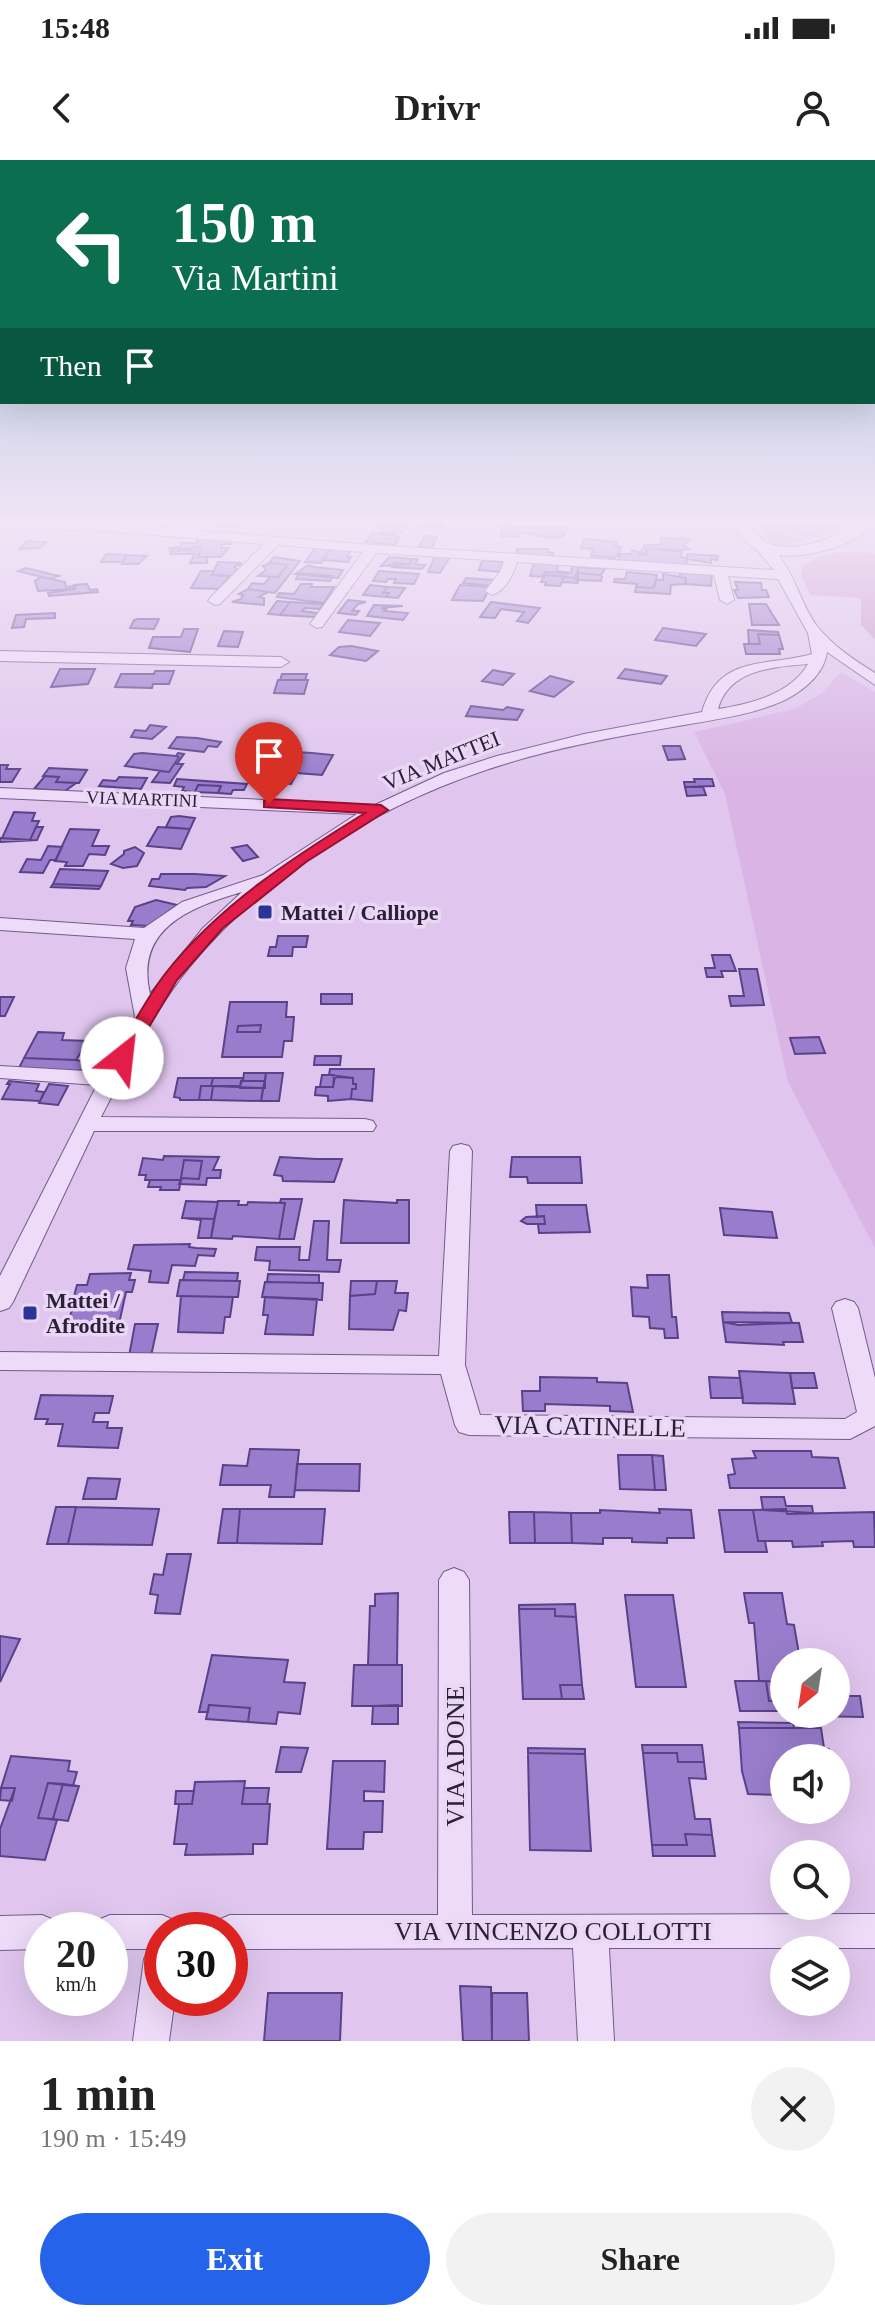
<!DOCTYPE html>
<meta charset="utf-8">
<style>
body{margin:0;font-family:"Times New Roman",serif;background:#f2f2f2;color:#222;height:100vh;display:flex;flex-direction:column;font-size:30px;white-space:nowrap}
*{box-sizing:border-box;margin:0}
p{font-size:26px;color:#767676}
.icon{flex:none;width:44px;height:44px;fill:none;stroke:currentColor;stroke-width:2;stroke-linecap:round;stroke-linejoin:round}
.map{position:relative;height:1881px;overflow:hidden}
.details{display:flex;flex-direction:column;background:#fff;flex:1}
.details>*{flex:none}
.top-card{position:absolute;left:0px;top:0px;width:876px;height:244px;box-shadow:0 8px 32px #0002;background:#0b6e4f;color:#fff;overflow:hidden}
.needle{width:52px;rotate:210deg}
.fabs{position:absolute;left:770px;top:1488px;display:grid;gap:16px}
.fabs a{display:grid;place-items:center;width:80px;height:80px;border-radius:50%;background:#fff;box-shadow:0 8px 32px #0002;font-size:40px}
.speed{position:absolute;left:24px;top:1752px;display:flex;gap:16px;font-size:40px;font-weight:700;text-align:center}
.speed>*{display:grid;place-content:center;width:104px;height:104px;border-radius:50%;background:#fff;box-shadow:0 8px 32px #0002;line-height:1}
.speed small{font-size:20px;font-weight:400}
.speed .limit{border:12px solid #d22;background:#fff;color:#111}
.pin{position:absolute;display:grid;place-items:center;width:68px;height:68px;color:#fff;margin:-82px -34px;border-radius:50% 50% 50% 0;rotate:-45deg;box-shadow:0 0 8px #0007}
.pin .icon{rotate:45deg}
.me{position:absolute;width:88px;margin:-44px;rotate:29deg;stroke-linejoin:round;filter:drop-shadow(0 0 6px #0008)}
.turn{display:flex;align-items:center;gap:28px;height:168px;padding:0 40px;font-size:36px}
.turn .icon{width:104px;height:104px;stroke-width:2.5}
.turn b{display:block;font-size:56px;line-height:68px}
.then{display:flex;align-items:center;height:76px;padding:0 40px;background:#0003;gap:16px;font-size:30px}
.round{display:grid;place-items:center;flex:none;width:84px;height:84px;border-radius:42px;background:#f2f2f2}
.head{display:flex;align-items:center;justify-content:space-between;height:136px;padding:0 40px}
h1{font-size:48px;font-weight:700;line-height:60px}
.primary-button{display:flex;gap:16px;margin-top:auto;padding:16px 40px}
.primary-button a{flex:1;height:92px;border-radius:48px;background:#2563eb;color:#fff;font-size:32px;font-weight:700;line-height:92px;text-align:center}
.primary-button a+a{background:#f2f2f2;color:#222}
.status{display:flex;justify-content:space-between;align-items:center;height:56px;padding:0 40px;background:#fff;direction:ltr}
.status svg{height:22px;fill:currentColor}
header{display:flex;justify-content:space-between;align-items:center;height:104px;padding:0 40px;background:#fff;font-size:36px;font-weight:700}
.map>svg:first-child{display:block}
.farmland{fill:#d9b4e4}
.green{fill:#cc9ac9}
.building{fill:#997dcc;stroke:#5a4288;stroke-width:2;fill-rule:evenodd}
.lines{fill:none;stroke-linecap:round;stroke-linejoin:round}
.minor-casing{stroke:#715c89;stroke-width:2}
.tertiary-casing{stroke:#715c89;stroke-width:2}
.minor{fill:#eedaf9;fill-rule:evenodd}
.tertiary{fill:#eedaf9;fill-rule:evenodd}
.route{fill:#e11d48;stroke:#92132f;stroke-width:2}
.poi-dot{fill:#2d3498;stroke:#ead6f5;stroke-width:3}
.labels{text-anchor:middle;stroke-width:7;stroke-linejoin:round;paint-order:stroke}
.far-street-label{font-size:18px;fill:#2b203a;stroke:#ead6f5}
.street-label{font-size:22px;fill:#2b203a;stroke:#ead6f5}
.poi-label{font-size:22px;font-weight:bold;fill:#2b203a;stroke:#ead6f5;text-anchor:start}
.near-street-label{font-size:26px;fill:#2b203a;stroke:#ead6f5}
</style>
<div class="status"><b>15:48</b><svg viewBox="0 0 49 12"><path d="M0 12V9h3v3zM5 12V6h3v6zM10 12V3h3v9zM15 12V0h3v12zM26 1h20v11H26zM47 4h2v5h-2z"/></svg></div>
<header><svg class="icon" aria-label="back" viewBox="0 0 24 24"><path d="M15 5l-7 7 7 7"/></svg>Drivr<svg class="icon" aria-label="person" viewBox="0 0 24 24"><circle cx="12" cy="8" r="4"/><path d="M4 21q1-7 8-7t8 7"/></svg></header>
<div class="map">
<svg width="875" height="1881" viewBox="0 0 875 1881">
<rect width="100%" height="100%" fill="#e0c6ee"/>
<path class="farmland" d="M841,512L875,532V1088L788,922L725,634L694,572L794,549L821,534Z"/>
<path class="green" d="M754,359H847L848,360L842,369L809,379L786,372V375L801,378L802,381C772,391 770,383 754,359Z
M853,392L875,394V480L861,465V438L810,435L801,416L802,407L822,395Z"/>
<path class="building" d="M217,359H246L242,366H214Z
M381,359H408L406,363H396L395,366H405L401,373L381,372L383,367H377Z
M424,359H446L442,367L420,366L422,362L433,361Z
M502,366L544,368L568,367L563,376L552,378L520,372L519,377L501,376Z
M372,373L392,375L399,377L395,385L366,382Z
M425,376L437,377L432,388L419,387Z
M196,377L231,380L232,384H222L221,388H229L221,397H198L201,387L170,391L169,388L181,387V383H198Z
M661,378L689,379L684,386L689,389L673,391L646,388L647,395H639L645,385H661Z
M584,379L617,382L615,386L621,387L619,393L615,398L591,396L593,389L581,388Z
M27,381L38,382H46L40,388L19,389Z
M194,387H201L198,397H207V403H190L195,394H170V391L195,390Z
M316,387L342,389L328,391L321,403L305,402Z
M646,388L682,391L681,397L687,398V394L718,396L717,400L711,399V403L687,399L686,406L618,402L620,394H631L632,390L647,395Z
M342,389L351,390L347,397H351L348,402L324,400L328,391Z
M517,389H548L547,392L553,393L552,398L516,396Z
M106,394L127,395L122,402H101Z
M127,395L147,396L138,404H122Z
M435,396L450,397L440,413L428,412Z
M274,397L300,401L275,433L248,429L252,423L264,424L270,417H278L287,405L269,403Z
M389,397L412,399L410,404L381,406Z
M412,399H418L415,404L425,405L422,409L392,407L394,403L410,404Z
M482,400L503,402L501,412L479,410Z
M218,402L240,403L241,404L235,406L237,413L230,416L212,415Z
M271,403L287,405L278,417L258,416L266,410L263,406Z
M534,403L573,405H558L557,411L571,413L545,412L544,417L530,416Z
M308,405L314,407L343,410L338,418L295,414Z
M572,406L579,407L575,418L544,415L545,412L571,413Z
M579,407L605,409L601,415L578,413V423L562,422L563,417L575,418Z
M26,408L34,410L59,416L50,419L18,411Z
M201,411H214L212,415L230,416L219,429L191,428Z
M379,411L419,414L414,424L394,423L396,419H388L386,422L373,421Z
M627,412L657,415L655,425L653,428L636,427L637,424L614,422L615,419H625Z
M299,413L333,416L330,421L296,419Z
M578,413L601,415L602,417L601,421L576,420Z
M680,413L712,414L711,426L685,424L686,418L680,417Z
M663,414L686,418L685,424L671,425L670,434L635,432L636,427L653,428L656,419L663,420Z
M544,415L565,416L560,426L545,425L546,422H541Z
M41,417L65,422L66,427L74,426L75,429L38,431L35,421Z
M466,418L494,420L492,426L463,423Z
M735,422L761,423L762,430H766L769,437L738,438L734,430H738Z
M87,424L90,430L97,429L98,432L49,436L48,433L75,429L74,425Z
M301,424H312L311,427H334L324,443L277,437L279,433L294,434Z
M370,425L387,427L383,433H389L386,437L363,435Z
M460,425L490,427L483,441L452,440Z
M387,427L405,428L398,438L386,437L389,433H383Z
M248,429L268,432L259,437L264,438V445L232,442L241,439L243,435L239,434Z
M348,440L366,442L358,444L352,451H359L356,455L338,453Z
M277,441L290,442L280,455L268,454Z
M290,442L323,444L320,449L305,448L302,451L318,453L315,457L280,455Z
M491,442L531,447L540,448L528,463L517,461L524,452L501,449L495,458L480,457Z
M749,444H766L779,465H752Z
M374,445L403,446L381,448L386,449L384,451L408,453L403,460L367,456Z
M55,453V458L26,459L24,467L12,468L16,455Z
M138,459H159L154,469L130,468L134,460Z
M348,460L380,463L370,476L339,472Z
M663,468L706,474L696,486L655,480Z
M184,469H198L190,492L149,488L153,477H181Z
M748,470L778,472L779,475L758,474L760,484H749Z
M224,471L243,472L238,487L218,486Z
M758,474L779,475L783,489H779L780,494H746L744,484H760Z
M351,486L378,491L366,501L330,495L339,487Z
M60,509H95L88,524L51,527Z
M625,509L667,516L661,524L618,518Z
M493,510L514,514L503,525L482,521Z
M155,511H174L169,524H153L152,528L115,527L121,514H154Z
M282,514H307L305,520H280Z
M550,516L573,522L554,537L530,531Z
M278,520H308L304,534L274,533Z
M471,546L503,550L507,547L523,550L517,560L466,556Z
M150,565L166,567L152,579L131,577L135,570L146,571Z
M177,577L197,578L221,582L217,587L208,586L204,592L169,588Z
M663,586H680L685,599L668,600Z
M295,592L312,593L333,595L322,615L284,612Z
M142,593L176,596L179,597L169,612L125,606L134,594Z
M178,593L184,594L177,604H183L170,623L152,622L160,611L169,612L179,597L176,596Z
M0,605H8L6,609H20L12,622H0Z
M49,608L87,610L79,623L56,622L59,617L43,616Z
M272,613L296,615L291,624L267,622Z
M45,616L59,617L56,622L76,623L65,631L34,629Z
M119,617L147,618L141,629L99,626L103,620L116,621Z
M177,619L247,624L244,630H233L231,634L218,633L221,626L198,625L195,632L182,631L184,627L174,626Z
M694,619H712L714,626L685,627L684,622H695Z
M198,625L221,626L218,633L195,632Z
M685,627H703L706,635L687,636Z
M14,652L35,653L32,661H39L30,680L2,678Z
M171,657L179,656L195,658L190,669L166,667Z
M36,667H43L37,680L0,682V678L30,680Z
M158,667L190,669L181,689L147,686Z
M70,669L99,670L92,686H109L105,695L89,694L83,706H65L67,702L55,701Z
M247,685L258,697L243,701L232,688Z
M48,686L62,687L56,700H50L43,713L20,712L27,699L41,700Z
M135,687L144,693L137,706L123,708L111,704L124,694V691Z
M60,709L108,711L101,726L53,724Z
M161,714H195L225,716L206,727L187,728L185,730L149,726L152,719H159Z
M53,724L101,726L99,729L51,727Z
M156,740L177,745L149,766L131,765L133,761H128L135,747Z
M278,776H308L306,787H293L292,796H268L270,787H276Z
M712,795H730L736,811H721L723,817H707L705,808H715Z
M739,809H757L764,845L731,846L729,836H744Z
M321,834H352V844H321Z
M0,837H14L5,856H0Z
M230,842H287L286,857H294L292,881H284L282,897H222ZM261,865L260,872H237L238,866Z
M261,865L260,872H237L238,866Z
M38,872L64,873L62,880L88,881L76,900L24,898Z
M819,877L825,893L795,894L790,878Z
M315,896H341L340,905H314Z
M24,898L76,900L85,902L83,909L77,912L19,908Z
M330,909H374L372,941L351,939L352,929H356V924H353V918L329,915Z
M244,913H266L265,921H243Z
M266,913H283L279,941H261Z
M322,915H334L333,927H320Z
M335,917L353,918V924H356V929H352L351,939L328,941V936L315,935L316,927H333Z
M178,918H213L211,926H201L199,940H180V938L174,937Z
M213,918H243L240,926H211Z
M9,921L39,924L36,931L44,932L40,941L2,939L10,924H7Z
M241,921H265V928H240Z
M49,924L68,926L58,945L39,943Z
M201,926H213L211,940H199Z
M213,926L263,928L261,941L211,940Z
M164,996L219,997L213,1010H221L220,1018H207L206,1025L179,1024L181,1020H145L146,1015H139L143,998L163,1000ZM184,1000L202,1001L199,1019L181,1018Z
M280,997L316,999H342L334,1022L283,1021L282,1016L274,1015Z
M512,997H580L582,1023H528L527,1017H510Z
M184,1000L202,1001L199,1019L181,1018Z
M150,1020H181L179,1030H160L161,1027H148Z
M281,1039H302L294,1079H279L285,1043H280Z
M344,1040L397,1043V1040H409V1083H341Z
M186,1041L218,1042L214,1059L182,1058Z
M218,1041H239L238,1045H247L248,1042L285,1043L279,1079L233,1076L232,1079L211,1078Z
M536,1045H586L590,1072L539,1073L538,1064H545L544,1056L537,1057Z
M720,1048L772,1052L777,1078L724,1075Z
M544,1056L545,1064H527L521,1061L526,1057Z
M182,1058L214,1059L211,1078H198L201,1060Z
M314,1061H329L327,1100H341L339,1112L269,1110L270,1101L255,1100L257,1087H300L299,1100H309Z
M190,1084L189,1087L196,1088L216,1089L214,1096L198,1095L195,1106L172,1105L168,1123L149,1122L151,1111L128,1109L134,1085Z
M185,1112L238,1113L237,1121L183,1120Z
M131,1113L129,1120H135L132,1132H126L119,1164H113L112,1171H64L76,1140H73L77,1125H87L90,1114Z
M268,1114L319,1115V1123L267,1122Z
M647,1115H669L672,1157H676L678,1178H665L664,1169L650,1168L649,1157L633,1156L631,1127L648,1128Z
M180,1120L237,1121H240L238,1137H233L177,1136Z
M351,1121H377L375,1134L350,1136Z
M377,1121H397L395,1133H408L406,1151L399,1150L393,1170L349,1169L350,1136L375,1134Z
M265,1122L323,1123L322,1140L262,1137Z
M181,1136L233,1137L230,1157H225L223,1173L178,1172Z
M265,1137L317,1139L313,1175L265,1174L268,1155H263Z
M722,1152L789,1153L792,1163L738,1165L723,1162Z
M723,1162L799,1163L803,1182H783L784,1185L726,1182Z
M135,1164H158L151,1196H129Z
M739,1211L790,1213L795,1244L743,1243Z
M790,1213H814L817,1228H792Z
M540,1217L597,1218V1222L627,1223L633,1252L610,1251V1246L545,1244V1251H523L522,1231H540Z
M709,1217L740,1218L743,1238H711Z
M41,1235L113,1236L109,1253H95L93,1262H108L107,1268H122L118,1288L58,1286L63,1264H46L48,1259H35Z
M250,1289L299,1290L294,1337H269L271,1325H220L223,1305L247,1306Z
M753,1291H811L812,1297L838,1298L845,1328H730L728,1315L735,1314L732,1299L756,1298Z
M618,1295H652L655,1330L620,1329Z
M652,1295L663,1296L666,1330H655Z
M297,1304H360L359,1331L295,1330Z
M88,1318L120,1319L116,1339H83Z
M761,1337H784L786,1346H812L813,1353L763,1350Z
M56,1347H76L68,1384H47Z
M76,1347L159,1349L152,1385L68,1384Z
M223,1349H240L237,1383H218Z
M240,1349H325L322,1384L237,1383Z
M659,1349L691,1350L694,1378H667V1383L632,1382V1378H603V1384L572,1383L571,1353H600V1350L660,1353Z
M786,1349L787,1354L874,1352L875,1387H854L853,1381L822,1382L823,1386L793,1387L792,1381H758L753,1350Z
M719,1350H753L758,1381H765L767,1392H725Z
M509,1352H534L535,1383H510Z
M534,1352L571,1353L572,1383H535Z
M167,1394H191L180,1454L155,1453L158,1435L150,1434L154,1414L163,1415Z
M398,1433L397,1505H368L370,1446H375V1434Z
M744,1433H782L787,1464L794,1465L799,1494H795L796,1502H784V1522L759,1521L754,1463H749Z
M625,1435H673L686,1527H636Z
M575,1444L576,1457L555,1456V1449H519V1445Z
M519,1449H555V1456L576,1457L582,1525H560L562,1539H523Z
M0,1476L20,1479L0,1522Z
M212,1495L288,1500L284,1522L305,1523L300,1554L278,1552L276,1564L248,1562L250,1548L209,1545L208,1552H199Z
M354,1505H402V1546H352Z
M735,1521H766L769,1541H784V1551H740Z
M766,1521L784,1522V1541H769Z
M560,1525H582L584,1539H562Z
M836,1536H860L863,1557L811,1556L836,1554Z
M209,1545L250,1548L248,1562L206,1559Z
M398,1545V1564H372L373,1546Z
M738,1562L793,1563L794,1568H739Z
M739,1568H821L824,1588L829,1589L831,1598H784V1635L748,1634L742,1611Z
M642,1585H702L704,1602H678L677,1593H643Z
M281,1587L308,1588L301,1612H276Z
M528,1588L585,1589V1594L528,1593Z
M528,1593L585,1594L591,1691L530,1690Z
M643,1593H677L678,1602H704L706,1619L689,1618L695,1659H710L712,1675L685,1674L687,1685H652Z
M11,1596L70,1601L68,1611L77,1612L73,1626L48,1623L38,1658L57,1660L45,1700L0,1696V1669L15,1628H1Z
M333,1601H385L384,1632L364,1631V1641H383L382,1672H364L363,1689H327Z
M245,1621L242,1644H270L267,1684H253V1694L185,1695L187,1684H174L179,1644H192L195,1622Z
M48,1623L63,1624L53,1659L38,1658Z
M63,1624L79,1626L68,1661L53,1659Z
M1,1628H15L12,1641L0,1640Z
M244,1628H269L267,1644H242Z
M176,1631H194L192,1644H175Z
M685,1674L712,1675L715,1696H653L652,1685H687Z
M460,1826L491,1827L492,1881H463Z
M268,1833H342L340,1881H264Z
M492,1833H527L529,1881H492Z"/>
<g class="lines">
<defs>
<path id="minor" d="M10,360L104,363L372,385L774,410L753,385L760,381C790,392 798,442 817,466C833,486 854,500 875,513V525L827,492C824,514 804,530 785,540C748,557 707,560 667,568C614,577 560,587 508,603C388,639 270,709 190,806C153,851 128,906 101,957L365,959L373,961L376,966L373,971H94L13,1142L9,1148L0,1151V1116L97,925L0,918V906L103,912L135,857L126,808L135,779L0,770V758L144,768L182,742L263,715L357,654L0,638V628L375,645L444,613L497,596L584,574L702,552C718,494 767,507 812,494L808,473L778,419L728,416L734,440L727,444L720,440L714,415L517,402C513,415 505,431 492,435L485,431L500,412L504,401L376,393L322,467L317,468L310,464L363,392L278,385L220,444L215,445L208,441L210,438L264,384L104,371L12,368L0,372V363ZM808,504C791,534 750,544 718,549C729,509 773,507 808,504ZM242,732L203,768L150,834C135,769 188,748 242,732Z
M0,491L281,497L289,502L281,507L0,501Z
M461,984L469,986L472,991L465,1205L480,1255L845,1259L857,1252L832,1148L836,1142L845,1139L854,1142L858,1148L875,1218V1266L850,1279L469,1275L459,1272L455,1265L441,1214L0,1210V1192L439,1196L450,991L453,986Z
M454,1408L464,1412L469,1420L472,1755L875,1754V1788H609L614,1881H578L573,1788L230,1789V1770H213L218,1760L230,1755H438L439,1420L444,1412Z
M42,1755L54,1760L59,1770H42V1789L0,1790V1756Z
M110,1755H162L174,1760L179,1770H162V1838H175L169,1881H133L144,1799L149,1789H110V1770H93L98,1760Z"/>
<path id="tertiary" d="M730,359H746C752,368 759,378 768,383C793,394 834,379 854,364V359H870L871,366C851,390 782,406 754,388C743,382 736,369 730,359Z"/>
</defs>
<use href="#minor" class="minor-casing"/>
<use href="#tertiary" class="tertiary-casing"/>
<use href="#minor" class="minor"/>
<use href="#tertiary" class="tertiary"/>
</g>
<linearGradient id="sky" x2="0" y2="1"><stop stop-color="#99b6ce"/><stop offset="0.58" stop-color="#f1e5f7"/><stop offset="1" stop-color="#f1e5f7" stop-opacity="0"/></linearGradient>
<rect width="875" height="623" fill="url(#sky)"/>
<path class="route" d="M269,639L381,645L388,650L306,702L223,768L177,820L128,902H116L113,898C130,871 145,840 165,814C218,746 292,698 365,653L264,647V641Z"/>
<g class="poi-dot">
<rect x="257" y="744" width="16" height="16" rx="4"/>
<rect x="22" y="1145" width="16" height="16" rx="4"/>
</g>
<g class="labels">
<g class="far-street-label">
<text transform="translate(142 639) rotate(2)" y="6">VIA MARTINI</text>
</g>
<g class="street-label">
<text transform="translate(441 600) rotate(-22)" y="8">VIA MATTEI</text>
</g>
<g class="poi-label">
<text x="281" y="760">Mattei / Calliope</text>
<text x="46" y="1148">Mattei /<tspan x="46" dy="25">Afrodite</tspan></text>
</g>
<g class="near-street-label">
<text transform="translate(590 1266) rotate(1)" y="9">VIA CATINELLE</text>
<text transform="translate(455 1596) rotate(-90)" y="9">VIA ADONE</text>
<text x="553" y="1780">VIA VINCENZO COLLOTTI</text>
</g>
</g>
</svg>
<div class="fabs">
<a><svg class="needle" viewBox="-14 -14 28 28"><path d="M0-13l5 13h-10z" fill="#e53935"/><path d="M0 13l5-13h-10z" fill="#767676"/></svg></a>
<a><svg class="icon" aria-label="sound" viewBox="0 0 24 24"><path d="M4 9h4l5-4v14l-5-4H4zM17 9q2 3 0 6"/></svg></a>
<a><svg class="icon" aria-label="search" viewBox="0 0 24 24"><circle cx="10" cy="10" r="6"/><path d="M15 15l6 6"/></svg></a>
<a><svg class="icon" aria-label="layers" viewBox="0 0 24 24"><path d="M12 4l9 5-9 5-9-5zM3 14l9 5 9-5"/></svg></a>
</div>
<div class="speed"><div>20<small>km/h</small></div><div class="limit">30</div></div>
<div class="pin" style="left:269px;top:644px;background:#d93025"><svg class="icon" aria-label="arrive" viewBox="0 0 24 24"><path d="M6 21V4h12l-3 4 3 4H6"/></svg></div>
<svg class="me" style="left:122px;top:898px" viewBox="-20 -20 40 40"><circle r="19" fill="#fff"/><path d="M0-13L10 11 0 6-10 11z" fill="#e11d48"/></svg>
<div class="top-card">
<div class="turn"><svg class="icon" aria-label="left" viewBox="0 0 24 24"><path d="M17 20v-9H6M10 6l-5 5 5 5"/></svg><div><b>150 m</b>Via Martini</div></div>
<div class="then">Then<svg class="icon" aria-label="arrive" viewBox="0 0 24 24"><path d="M6 21V4h12l-3 4 3 4H6"/></svg></div>
</div>
</div>
<section class="details">
<div class="head"><div><h1>1 min</h1><p>190 m · 15:49</p></div><a class="round"><svg class="icon" aria-label="close" viewBox="0 0 24 24"><path d="M6 6l12 12M18 6L6 18"/></svg></a></div>
<div class="primary-button"><a>Exit</a><a>Share</a></div>
</section>
